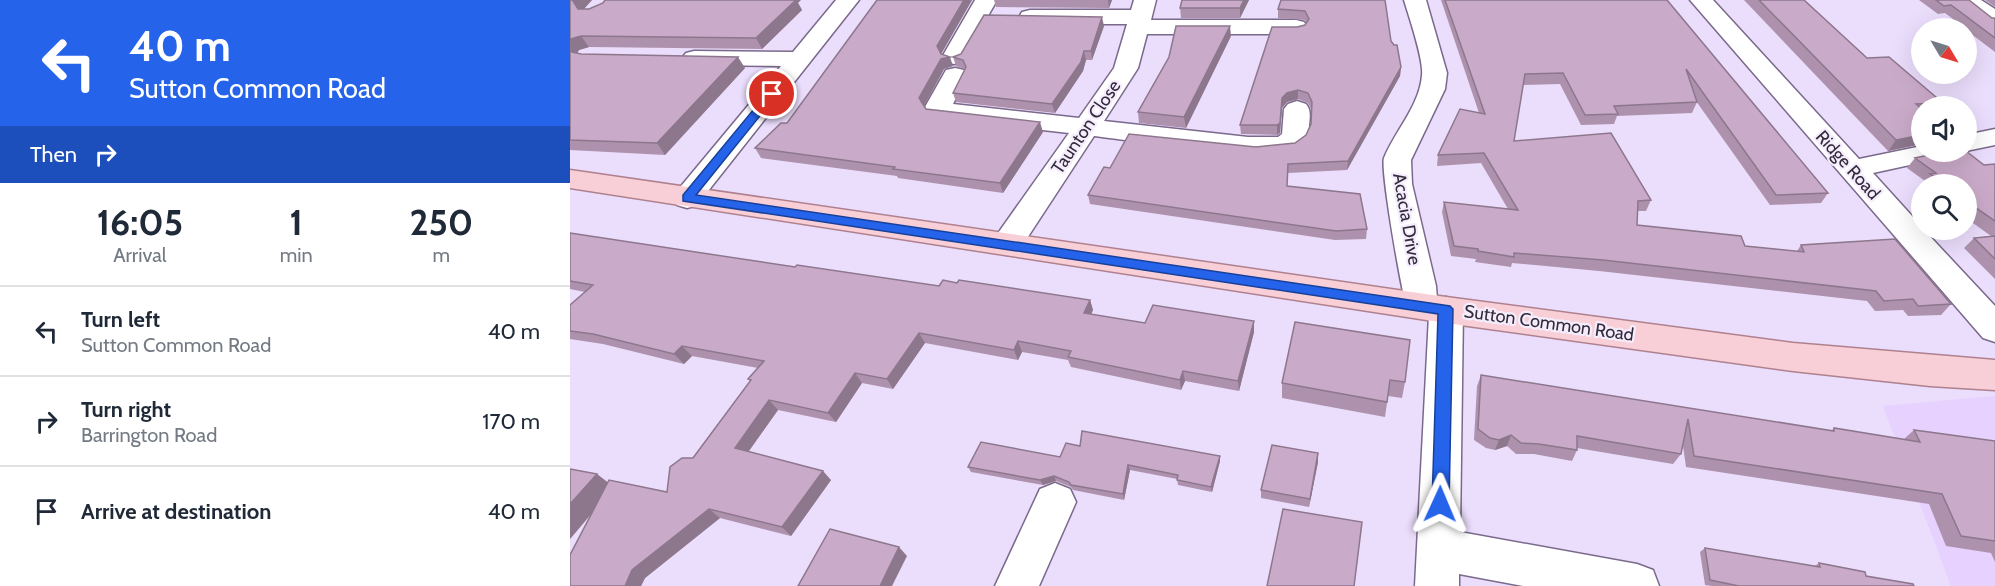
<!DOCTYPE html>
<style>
body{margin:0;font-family:Cabin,sans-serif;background:#f6f6f7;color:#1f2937;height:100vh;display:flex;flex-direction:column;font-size:22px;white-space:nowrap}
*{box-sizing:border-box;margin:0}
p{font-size:20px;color:#747a83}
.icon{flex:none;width:33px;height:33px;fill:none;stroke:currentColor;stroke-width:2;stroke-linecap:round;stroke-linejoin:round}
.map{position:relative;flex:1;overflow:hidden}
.details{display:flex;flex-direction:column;background:#fff;width:570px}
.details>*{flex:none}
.banner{background:#2563eb;color:#fff;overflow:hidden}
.needle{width:39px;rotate:128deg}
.buttons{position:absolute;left:1341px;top:18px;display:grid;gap:12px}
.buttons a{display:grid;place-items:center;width:66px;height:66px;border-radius:50%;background:#fff;box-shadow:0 6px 24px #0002;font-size:30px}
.pin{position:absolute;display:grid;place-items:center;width:51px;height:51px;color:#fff;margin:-26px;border:3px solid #fff;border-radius:50%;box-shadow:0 2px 6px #0007}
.me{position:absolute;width:66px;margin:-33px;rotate:1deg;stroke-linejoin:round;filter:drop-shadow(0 0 4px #0008)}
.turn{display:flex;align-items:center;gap:21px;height:126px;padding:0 30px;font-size:27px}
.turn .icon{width:78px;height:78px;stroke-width:2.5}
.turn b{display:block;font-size:42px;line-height:51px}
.then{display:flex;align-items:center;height:57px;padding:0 30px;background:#0003;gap:12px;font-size:22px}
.eta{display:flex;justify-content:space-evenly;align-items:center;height:102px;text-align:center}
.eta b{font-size:36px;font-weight:700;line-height:42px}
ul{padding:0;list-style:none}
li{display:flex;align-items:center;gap:18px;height:90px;padding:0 30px;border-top:2px solid #e0e1e3}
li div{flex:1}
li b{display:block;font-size:22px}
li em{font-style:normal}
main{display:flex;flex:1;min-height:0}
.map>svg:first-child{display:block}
.built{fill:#e7d1ff}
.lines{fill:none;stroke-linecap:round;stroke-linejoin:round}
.minor-casing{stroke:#7a698b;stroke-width:3}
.major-casing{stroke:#af818e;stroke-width:3}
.minor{fill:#fff;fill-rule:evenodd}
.major{fill:#f8cfd6;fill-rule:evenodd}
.wall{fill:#ae92ad}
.shaded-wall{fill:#8d778d}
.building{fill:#caaac9;stroke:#8d778d;stroke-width:1.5}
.route{fill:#2563eb;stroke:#184099;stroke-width:1.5}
.labels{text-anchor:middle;stroke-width:4.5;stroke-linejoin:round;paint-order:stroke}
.street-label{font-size:18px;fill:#322b39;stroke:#f5edfd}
</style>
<main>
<section class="details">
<div class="banner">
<div class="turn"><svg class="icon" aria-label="left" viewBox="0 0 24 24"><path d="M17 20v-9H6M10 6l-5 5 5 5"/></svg><div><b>40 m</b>Sutton Common Road</div></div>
<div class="then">Then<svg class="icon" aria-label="right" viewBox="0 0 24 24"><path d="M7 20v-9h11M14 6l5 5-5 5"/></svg></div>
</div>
<div class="eta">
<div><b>16:05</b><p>Arrival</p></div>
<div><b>1</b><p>min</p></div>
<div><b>250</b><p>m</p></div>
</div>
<ul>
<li><svg class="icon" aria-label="left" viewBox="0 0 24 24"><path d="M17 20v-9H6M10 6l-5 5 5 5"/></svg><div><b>Turn left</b><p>Sutton Common Road</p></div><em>40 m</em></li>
<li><svg class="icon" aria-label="right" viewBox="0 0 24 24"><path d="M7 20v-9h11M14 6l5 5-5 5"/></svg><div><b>Turn right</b><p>Barrington Road</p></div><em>170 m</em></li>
<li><svg class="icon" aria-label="arrive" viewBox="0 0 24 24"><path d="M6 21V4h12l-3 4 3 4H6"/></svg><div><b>Arrive at destination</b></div><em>40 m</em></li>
</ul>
</section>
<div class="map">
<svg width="1425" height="586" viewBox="0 0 1425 586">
<rect width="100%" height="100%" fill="#ebddfc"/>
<path class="built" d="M1425,396V586H1381L1313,406Z"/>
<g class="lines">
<defs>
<path id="minor" d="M266,0H289L127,205L117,208L107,205L102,198L107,191L211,66L124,65L116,63L112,58L116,53L124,51L223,52Z
M405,0H427L392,62L384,64L376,62L372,57Z
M564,0H586L581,20H726L734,22L737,27L734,32L726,34H577L568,68L534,121L678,137H708L712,134L714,109L718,104L727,101L736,104C741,110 740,117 739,125C739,138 736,144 724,150C698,163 560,140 524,136L448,252L437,255L426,252L421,244L426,236L499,133L369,118L360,116L355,107L376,70L385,68L394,70L397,75L383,104L509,118L544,68L557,24H460L452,22L449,17L452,12L460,10H561Z
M834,0H856L877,73L875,89L841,160L842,184L866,286L867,300L876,297L888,301L893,310L890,532L1067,564L1083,570L1089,586H953L889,574V586H845L859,315L851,318L839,314C833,303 810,168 814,158C825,131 850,105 852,75C854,60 839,17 834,0Z
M1120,0H1143L1289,159L1352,146V152H1375L1372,158L1303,173L1352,227V230H1354L1425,306V342L1413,338Z
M1385,0H1411L1425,9V26L1417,24Z
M1425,129V145L1396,151V135Z
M485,483L500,489L506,502L469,586H425L470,489Z"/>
<path id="major" d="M0,170L876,297L1223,343L1425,360V390L1360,386L1223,371L876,323L0,188Z"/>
</defs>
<use href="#minor" class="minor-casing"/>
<use href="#major" class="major-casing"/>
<use href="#minor" class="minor"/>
<use href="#major" class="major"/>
</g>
<path class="wall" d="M0,0H22L14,9L228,3L232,10L192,49L19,47L9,50L7,53L11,54L175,68L95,155L0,150Z
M307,0H402L371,54L383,66L374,69L354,106L356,109L473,132L433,193L328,178L327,176L191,158L185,148L217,123Z
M424,0H542L539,8L426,7Z
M612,0H679L670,18H611L610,8Z
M711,0L821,41L831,67L830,76L777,170L718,173L717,186L797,229L796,239L765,240L520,204L518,195L540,168L686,147L725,143L736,135L741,124L742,111L738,103L728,99L717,102L712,108L710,133L707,135L671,134L670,125L727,27L735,25L736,23L735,20L708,18V9Z
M871,0H1097L1258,193L1251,203L1200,205L1126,101L1127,102L1122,113L1047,116L1044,124L1011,125L990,84L953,85L944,141L1081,200L1076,211H1067V225L1175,246L1227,251L1231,245L1381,304L1371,315L1338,316L1333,310L1305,311L1297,301L1029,271L942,263L941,267L905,262L906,259L881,256L872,212L874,202L938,209L911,163L867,166L868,155L909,113Z
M1174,0H1234L1297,58L1373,103L1371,106H1352V144L1318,151Z
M1349,0H1399L1422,18H1425V52L1396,30V28H1395L1375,13L1368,14Z
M1415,0H1425V7Z
M534,26L522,60H516L513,71L485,113L386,102L383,93L395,69L386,66L383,57Z
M661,36L616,128L569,123L568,112Z
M1345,158L1414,165L1425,164V279L1394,248L1404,238L1421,236L1396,218V184H1352L1355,181L1337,168Z
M0,233L225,267L369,286L520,300L523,310L521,314L575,323L684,321V332L669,391L615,381L611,390L501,367L498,360L452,352L448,360L355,343L323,389L292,383L266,422L208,410L178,452L261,480L221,536L150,518L75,578L71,586H0L20,515L0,539V469L37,482L97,492L180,381L178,379L188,368L122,356L114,364L33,344L0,339V305L15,292L0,289Z
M725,322L835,382L832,398L818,396L815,417L712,398V383Z
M911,375L1261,431L1264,428L1334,439L1344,430L1425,441V562L1421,553L1376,546L1359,504L1116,467L1113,446L1111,454L1103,464L1007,448V450L1002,461L964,454H946L937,446L925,450L916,448L904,440L907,386Z
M510,446L650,456V461L642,492L608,485L607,479L560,470L554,500L503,490L501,487L486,481L473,485L401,472L398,467L490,457Z
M748,462L739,507L691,498V490Z
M1135,548L1245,566L1249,563L1296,576L1344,586H1142L1135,585L1130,552Z"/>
<path class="shaded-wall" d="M4,0H22L11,12L3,1Z
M217,0H231L228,3L232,10L192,49L186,38Z
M394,0H402L370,56L367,46Z
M538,0H542L539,8Z
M674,0H679L670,18V8Z
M532,17L534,26L522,60L521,51Z
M660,26L661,36L616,128L614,117Z
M11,36L19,47L9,50L5,57L0,51V41L1,39Z
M514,51L516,60L513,71L485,113L482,104Z
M168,57L175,68L95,155L87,143Z
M380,57L383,66L374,69L353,108L349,98L371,59Z
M831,67L830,76L777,170L778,161Z
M728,90V99L717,102L712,108L710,133L707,135V125L712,98L717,93Z
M470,122L473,132L433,193L430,183Z
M1352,135V144L1318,151L1326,140Z
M520,300L523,310L517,323L514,313Z
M684,321V332L669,391L668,381Z
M349,333L355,343L323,389L317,379Z
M448,341L452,352L448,360L444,350Z
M112,346L122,356L114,364L104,354Z
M613,371L615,381L611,390L610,380Z
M285,373L292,383L266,422L258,413Z
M199,400L208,410L174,458L165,448Z
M941,435L937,446L925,450L929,440Z
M748,453V462L739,507L740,499Z
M650,456V461L642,492L641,487Z
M558,465L560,470L554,500L553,494Z
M253,471L261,480L221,536L212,527Z
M27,474L44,487L0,539V504Z
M484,476L486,481L473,485L470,480Z
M139,509L150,518L75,578L71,586H55L62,570Z
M329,547L337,556L322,586H310Z"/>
<path class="building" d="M0,0H4L3,1L8,9H19L33,3L35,0H226L186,38L11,36L1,39L0,41Z
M307,0H394L367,46L371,54L380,57L371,59L349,98L356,109L470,122L430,183L323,169L325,167L185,148L211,123H217Z
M612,0H674L670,8H610Z
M711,0H815L821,41L824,45H827L831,67L778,161L718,164L717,186L790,194L797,229L766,231L518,195L534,167L540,168L559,134L686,147L725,143L736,135L741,124L742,102L738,93L728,90L717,93L712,98L710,123L707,125H670L702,27H727L735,25L739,19L735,11L708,9Z
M875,0H1097L1258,193L1206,195L1116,69L1127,102L1044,106L1048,114L1015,115L993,73L955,74L944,141L1041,133L1081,200L1068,201L1067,225L1171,236L1175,246L1234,252L1231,245L1325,239L1381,304L1348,306L1343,299L1314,301L1306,291L1033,260L944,253V257L908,251V249L884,246L874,202L948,210L914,153L868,155L890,109L915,114Z
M1189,0H1234L1297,58L1319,57L1373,103L1346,104L1352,109V135L1326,140Z
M1366,0H1399L1422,18H1425V38L1381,5L1374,6Z
M414,15L532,17L521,51H514L511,62L482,104L383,93L396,67L393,60L383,57L391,54Z
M606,26H660L614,117L568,112L599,57Z
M0,50L2,52L11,54L168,57L87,143L0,140Z
M1396,151L1414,165L1425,164V221L1396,201V184H1375L1360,174L1366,173L1345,158L1373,152Z
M0,233L225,267L227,265L369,286L373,280L387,283L389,280L520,300L514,313L575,323L583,305L684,321L668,381L613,371L610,380L498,357L501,351L448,341L444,350L349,333L317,379L285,373L258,413L199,400L165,448L253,471L212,527L139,509L62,570L55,586H0V555L39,480L97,492L100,467L112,458H123L181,380L178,379L194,361L112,346L104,354L23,334L0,331V305L23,285L0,281Z
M1425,236V259L1404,238Z
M725,322L840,340L835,382L820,380L817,402L712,383Z
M911,375L1264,431V428L1350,442L1344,430L1425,441V541L1391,536L1372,494L1124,456L1118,419L1111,454L1007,436V450L969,444L951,443L941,435L929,440L920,438L908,429Z
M512,431L650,456L641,487L607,480L608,475L558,465L553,494L501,485L499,482L484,476L470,480L398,467L411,442L490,457L496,443L510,446Z
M702,445L748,453L740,499L691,490Z
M0,469L27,474L0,504Z
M713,509L792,522L784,586H697Z
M260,529L329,547L310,586H228Z
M1135,548L1250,567L1249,563L1295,572L1296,576L1343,584L1344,586H1169L1140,580Z"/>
<path class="route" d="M202,91L206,92V96L126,195L880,306L883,309L879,504L876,509L870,511L864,509L862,504L868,314L113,201V195L198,92Z"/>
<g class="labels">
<g class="street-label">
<text transform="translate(516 127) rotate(-56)" y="6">Taunton Close</text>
<text transform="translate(1278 165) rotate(48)" y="6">Ridge Road</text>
<text transform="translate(837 219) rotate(80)" y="6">Acacia Drive</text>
<text transform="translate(979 323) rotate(8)" y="6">Sutton Common Road</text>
</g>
</g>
</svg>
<div class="buttons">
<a><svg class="needle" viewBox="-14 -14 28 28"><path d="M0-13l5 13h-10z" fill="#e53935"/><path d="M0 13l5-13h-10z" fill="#747a83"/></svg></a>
<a><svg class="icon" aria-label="sound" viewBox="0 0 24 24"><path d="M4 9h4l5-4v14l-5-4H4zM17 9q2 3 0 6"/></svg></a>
<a><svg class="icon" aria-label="search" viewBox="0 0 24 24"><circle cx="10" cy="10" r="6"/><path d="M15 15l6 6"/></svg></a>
</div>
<div class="pin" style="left:202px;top:94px;background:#d93025"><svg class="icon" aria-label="arrive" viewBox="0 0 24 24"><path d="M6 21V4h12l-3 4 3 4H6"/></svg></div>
<svg class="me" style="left:870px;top:504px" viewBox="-20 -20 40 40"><path d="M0-17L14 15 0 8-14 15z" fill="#2563eb" stroke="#fff" stroke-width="4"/></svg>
</div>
</main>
